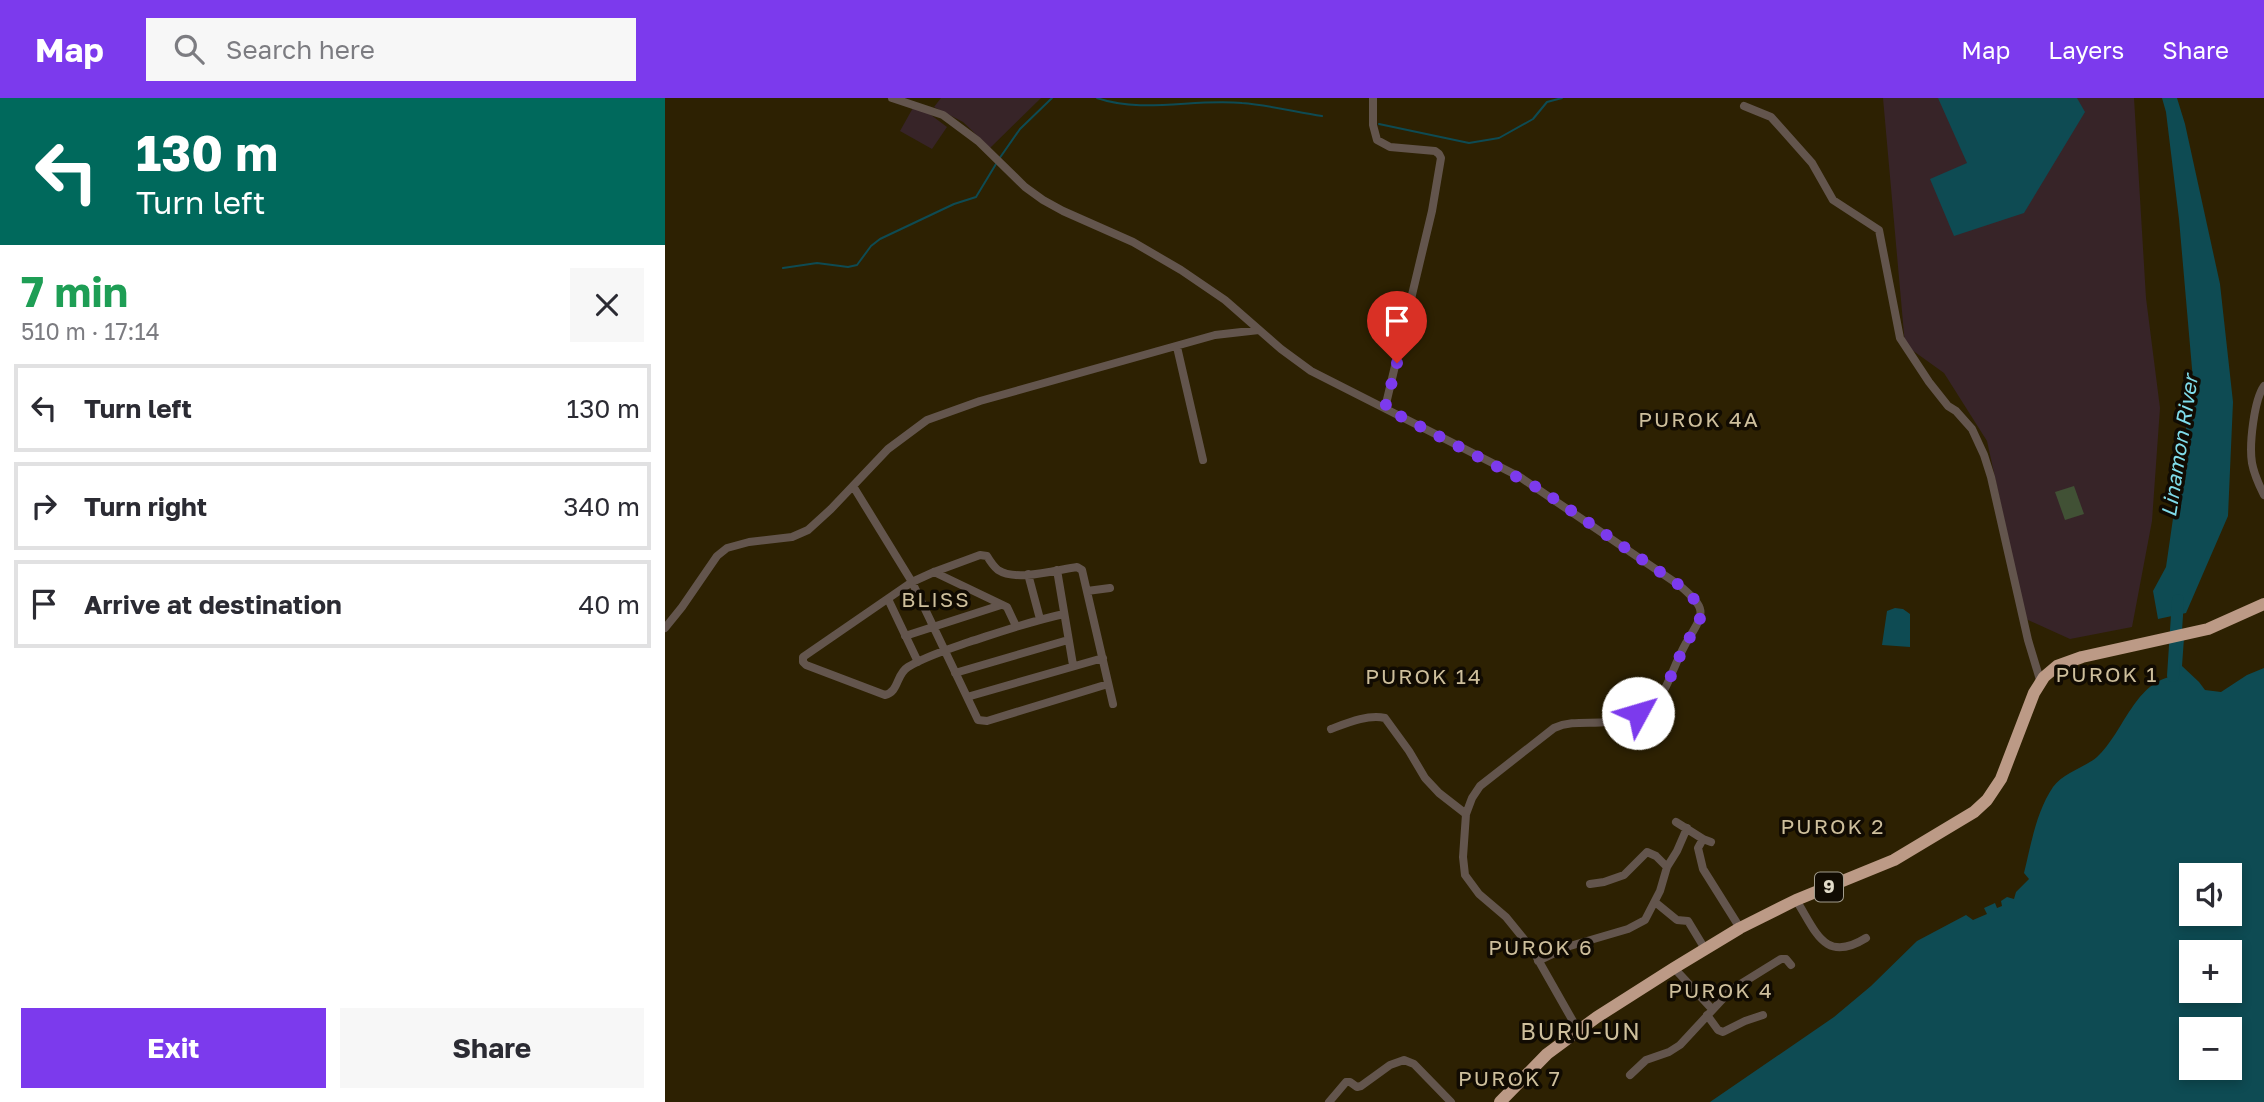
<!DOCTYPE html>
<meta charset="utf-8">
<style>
body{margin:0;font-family:"Golos Text",sans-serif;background:#f7f7f7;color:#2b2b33;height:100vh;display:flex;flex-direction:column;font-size:26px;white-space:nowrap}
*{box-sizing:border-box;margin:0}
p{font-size:23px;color:#7c7c81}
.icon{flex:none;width:38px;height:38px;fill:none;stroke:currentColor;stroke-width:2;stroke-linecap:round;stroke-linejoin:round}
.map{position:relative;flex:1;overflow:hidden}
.sheet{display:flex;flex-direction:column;background:#fff;width:665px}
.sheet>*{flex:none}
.guide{background:#00695c;color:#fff;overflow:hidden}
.fabs{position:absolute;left:1514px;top:765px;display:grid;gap:14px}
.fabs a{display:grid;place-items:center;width:63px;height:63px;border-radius:0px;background:#fff;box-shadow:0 4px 10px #0003;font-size:35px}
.pin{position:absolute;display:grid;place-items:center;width:60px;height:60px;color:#fff;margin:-72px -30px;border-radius:50% 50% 50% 0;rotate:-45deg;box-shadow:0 0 7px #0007}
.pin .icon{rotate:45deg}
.me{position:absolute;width:77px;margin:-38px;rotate:51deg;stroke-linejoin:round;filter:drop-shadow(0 0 5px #0008)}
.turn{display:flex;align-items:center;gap:24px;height:147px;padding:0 21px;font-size:32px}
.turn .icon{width:91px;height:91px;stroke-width:2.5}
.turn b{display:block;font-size:49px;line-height:60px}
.round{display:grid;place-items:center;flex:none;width:74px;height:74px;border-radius:0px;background:#f7f7f7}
.summary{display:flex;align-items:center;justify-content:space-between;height:119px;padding:0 21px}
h1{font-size:42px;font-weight:700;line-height:52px;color:#1e9e55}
.button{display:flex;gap:14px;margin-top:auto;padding:14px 21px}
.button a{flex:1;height:80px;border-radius:0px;background:#7c3aed;color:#fff;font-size:28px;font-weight:700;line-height:80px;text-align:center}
.button a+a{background:#f7f7f7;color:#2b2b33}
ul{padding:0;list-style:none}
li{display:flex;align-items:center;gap:21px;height:88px;margin:0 14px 10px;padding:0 7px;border:4px solid #e1e1e2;border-radius:0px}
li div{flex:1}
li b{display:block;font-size:26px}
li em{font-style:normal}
header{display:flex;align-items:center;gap:42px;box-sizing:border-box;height:98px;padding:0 35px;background:#7c3aed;color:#fff}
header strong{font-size:33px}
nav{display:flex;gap:38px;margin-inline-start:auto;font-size:24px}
.search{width:490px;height:63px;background:#f7f7f7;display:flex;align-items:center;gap:18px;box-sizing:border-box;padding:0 24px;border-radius:0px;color:#7c7c81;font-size:26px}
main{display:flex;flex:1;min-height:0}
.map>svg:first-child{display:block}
.education{fill:#372428}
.green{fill:#415135}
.water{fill:#0e4b53;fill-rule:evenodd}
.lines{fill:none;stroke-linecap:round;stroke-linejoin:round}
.stream{stroke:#0e4b53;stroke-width:2}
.river{stroke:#0e4b53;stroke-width:12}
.minor{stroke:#63554d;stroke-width:8}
.highway{stroke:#bc9a86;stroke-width:12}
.route{stroke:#7c3aed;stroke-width:12;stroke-dasharray:0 21.6}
.labels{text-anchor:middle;stroke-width:7;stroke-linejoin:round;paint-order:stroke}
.shield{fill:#110b02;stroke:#a39d8d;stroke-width:2}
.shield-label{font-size:18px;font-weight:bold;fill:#e2dbc9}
.neighbourhood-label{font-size:21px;letter-spacing:2px;fill:#cebf9c;stroke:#110b02}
.water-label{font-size:21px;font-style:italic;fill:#80dcea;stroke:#110b02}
.quarter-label{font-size:23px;letter-spacing:2px;fill:#cebf9c;stroke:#110b02}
</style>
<header>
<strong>Map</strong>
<div class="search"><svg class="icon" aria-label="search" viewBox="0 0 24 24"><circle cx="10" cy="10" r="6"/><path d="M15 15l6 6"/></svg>Search here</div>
<nav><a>Map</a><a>Layers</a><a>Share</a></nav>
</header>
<main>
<section class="sheet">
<div class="guide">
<div class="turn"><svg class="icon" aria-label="left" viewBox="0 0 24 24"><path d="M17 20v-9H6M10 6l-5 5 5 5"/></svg><div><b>130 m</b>Turn left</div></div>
</div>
<div class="summary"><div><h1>7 min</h1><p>510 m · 17:14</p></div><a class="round"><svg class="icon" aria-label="close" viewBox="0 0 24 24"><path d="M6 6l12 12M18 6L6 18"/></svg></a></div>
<ul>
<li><svg class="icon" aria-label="left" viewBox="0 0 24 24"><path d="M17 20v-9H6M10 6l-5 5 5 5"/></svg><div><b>Turn left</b></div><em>130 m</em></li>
<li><svg class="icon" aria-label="right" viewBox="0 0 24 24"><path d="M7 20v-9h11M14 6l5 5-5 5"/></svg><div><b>Turn right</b></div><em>340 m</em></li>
<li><svg class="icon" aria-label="arrive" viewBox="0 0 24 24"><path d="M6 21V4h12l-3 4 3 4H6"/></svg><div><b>Arrive at destination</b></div><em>40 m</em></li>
</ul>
<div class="button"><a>Exit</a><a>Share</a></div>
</section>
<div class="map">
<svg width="1599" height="1004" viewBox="0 0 1599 1004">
<rect width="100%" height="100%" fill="#2d2102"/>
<path class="education" d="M276,0H376L325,50L298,24L269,9Z
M1218,0H1469L1481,200L1495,310L1487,423L1467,529L1405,541L1361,521L1322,343L1279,275L1240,247Z
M249,8L266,17L282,29L267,51L235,33Z"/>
<path class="green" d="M1409,388L1419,416L1400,422L1390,394Z"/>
<path class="water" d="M1273,0H1412L1420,14L1359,115L1289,138L1265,81L1302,65Z
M1497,0H1512L1520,26L1555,186L1568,304L1563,418L1521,515L1493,521L1488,493L1501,469L1528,282L1514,121L1501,14Z
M1230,510L1238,511L1245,516V549L1217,547L1222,513Z
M1519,540L1517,568L1534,584L1540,592L1556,594L1582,577L1599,570V1004H1045L1169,919L1206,888L1252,843L1301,817L1308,822L1322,816L1319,810L1330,805L1332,810L1337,808L1336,803L1342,799L1349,801L1351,794L1364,781L1359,775C1366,747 1371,714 1388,689C1398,675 1419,670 1432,659C1459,635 1470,581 1512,578L1504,574L1505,543ZM1526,777H1564V816H1526ZM1526,854H1564V892H1526ZM1526,931H1564V970H1526Z"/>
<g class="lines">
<path class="stream" d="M432,0C478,16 530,0 577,5C604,7 631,14 657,18
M714,26L804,45L834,40L868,21L882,4L897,0
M334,61L355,31L387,0
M118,170L152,165L183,169L192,167L206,148L215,141L289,106L311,99L331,66"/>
<path class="river" d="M1508,578L1513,502"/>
<path class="minor" d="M227,0L278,17L313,43L360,89L378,102L398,113L468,144L516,172L560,202L616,251L646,273L855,379L1014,487C1044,512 1039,515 1021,545C997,589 1003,616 943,624C924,626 907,622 889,630L815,688L807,700L801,716L798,759L800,777L814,796L841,819L867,851L913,932
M708,0V27L712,42L725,49L770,53L774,56L776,60L767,113L720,310
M1079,8L1106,19L1147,65L1168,102L1214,132L1235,240L1264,284L1283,308L1291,313L1307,331L1319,357L1326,379L1363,542L1376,585
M512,249L538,362
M1599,288C1589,302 1584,347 1587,365C1589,376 1594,387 1599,397
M188,388L247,484L313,622L322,623L443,586
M392,472L408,567
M269,474L342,509L351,528
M363,476L375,521
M422,493L445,490
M223,501L253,564
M399,516C366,523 335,534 304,544C284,551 261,558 243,569C231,576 234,594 220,597L141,567L138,564V559L247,484L269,474L315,457L322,458C325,463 328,468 333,472C351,484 391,472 412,469L417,472L448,606
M0,530L17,509L52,458L62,450L84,444L127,439L143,432L166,411L223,351L262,322L315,303L550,237L594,232
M240,538L336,507
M290,575L403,542
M302,599L438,560
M666,631C682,625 703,616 720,620L744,653L760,680L774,695L801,716
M1011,724L1038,741
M1046,744L1038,741L1033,750L1038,771L1075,830
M925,786L939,784L959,777L982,754L991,758L1002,769
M1131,802C1151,833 1159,866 1201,840
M990,804L1012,822L1023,823L1040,851
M873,863L905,848L963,831L980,822L995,793L1002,769L1012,753L1022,730
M1009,870L1047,911
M1042,917L1053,932L1058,934L1080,923L1098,917
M965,977L981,962L1004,954L1015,947L1066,892L1116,861H1121L1126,867
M664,1004L681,984H685L692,989L696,988L725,967L739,962L749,966L786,1004"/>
<path class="highway" d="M835,1004L882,956L932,919L1009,870L1075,830L1131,802L1229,762L1309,714L1322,702L1336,681L1369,595L1379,579L1392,568L1417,559L1543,531L1599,506"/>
</g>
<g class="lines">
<path class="route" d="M732,265L720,310L875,391L1014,487L1031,503L1034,511L1035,522L1018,551L997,598L988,608L973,615"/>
</g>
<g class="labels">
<rect class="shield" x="1150" y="774.5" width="28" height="29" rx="5"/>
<g class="shield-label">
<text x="1164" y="795">9</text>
</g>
<g class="neighbourhood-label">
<text x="1034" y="329">PUROK 4A</text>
<text x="271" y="509">BLISS</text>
<text x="1442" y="584">PUROK 1</text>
<text x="759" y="586">PUROK 14</text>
<text x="1168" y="736">PUROK 2</text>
<text x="876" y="857">PUROK 6</text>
<text x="1056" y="900">PUROK 4</text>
<text x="845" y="988">PUROK 7</text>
</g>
<g class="water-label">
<text transform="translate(1515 348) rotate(-81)" y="7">Linamon River</text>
</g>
<g class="quarter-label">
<text x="916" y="942">BURU-UN</text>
</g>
</g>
</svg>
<div class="fabs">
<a><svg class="icon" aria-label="sound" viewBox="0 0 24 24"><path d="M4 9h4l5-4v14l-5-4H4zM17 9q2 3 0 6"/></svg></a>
<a>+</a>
<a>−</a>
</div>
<div class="pin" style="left:732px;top:265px;background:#d93025"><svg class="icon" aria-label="arrive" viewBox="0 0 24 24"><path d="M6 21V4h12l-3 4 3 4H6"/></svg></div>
<svg class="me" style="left:973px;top:615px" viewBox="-20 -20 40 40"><circle r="19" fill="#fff"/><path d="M0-13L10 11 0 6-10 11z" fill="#7c3aed"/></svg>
</div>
</main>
